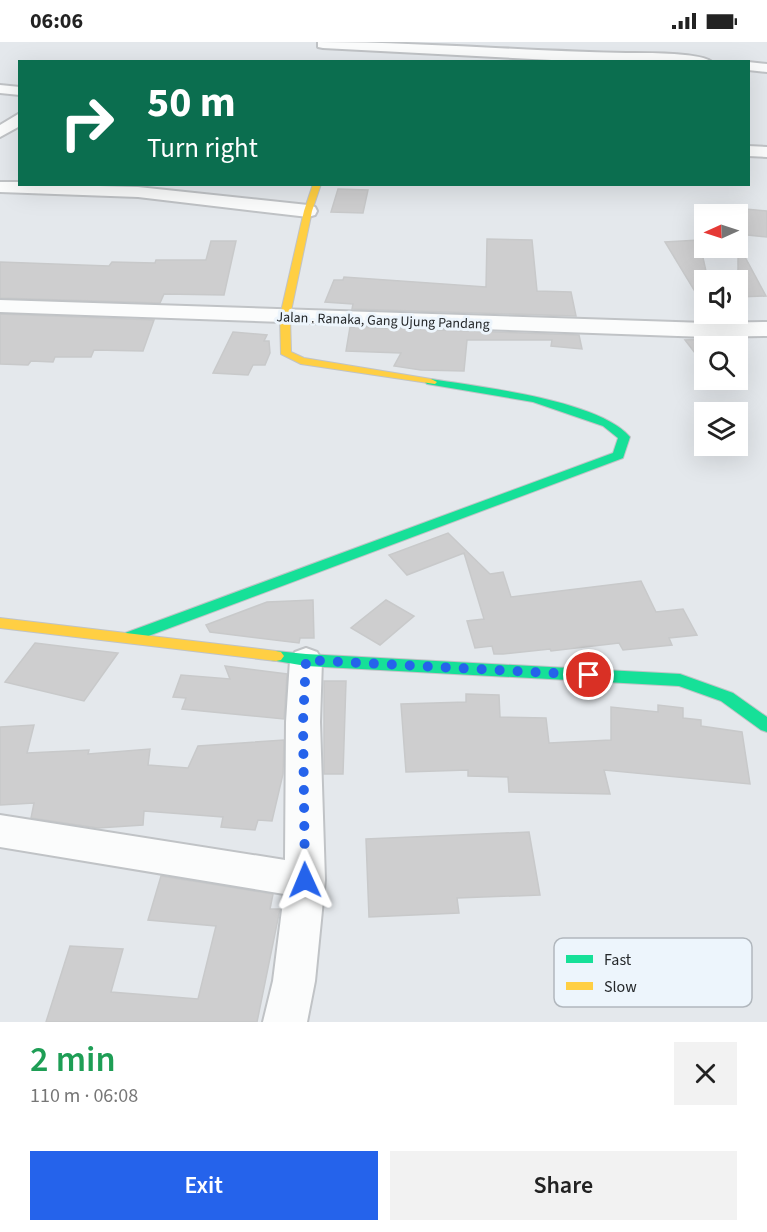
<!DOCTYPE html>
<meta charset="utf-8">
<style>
body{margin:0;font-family:"Source Sans 3",sans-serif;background:#f2f2f2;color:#222;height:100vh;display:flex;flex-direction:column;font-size:22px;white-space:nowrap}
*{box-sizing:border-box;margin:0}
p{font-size:20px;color:#767676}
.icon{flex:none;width:33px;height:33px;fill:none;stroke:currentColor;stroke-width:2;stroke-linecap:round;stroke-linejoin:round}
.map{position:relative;height:980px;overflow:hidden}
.side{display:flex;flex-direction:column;background:#fff;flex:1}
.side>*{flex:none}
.hud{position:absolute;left:18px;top:18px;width:732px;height:126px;border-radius:0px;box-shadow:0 6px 24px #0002;background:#0b6e4f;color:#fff;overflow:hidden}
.needle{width:39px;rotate:267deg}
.fabs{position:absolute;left:694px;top:162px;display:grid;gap:12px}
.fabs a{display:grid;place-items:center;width:54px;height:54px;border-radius:0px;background:#fff;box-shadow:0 6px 24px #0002;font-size:30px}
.pin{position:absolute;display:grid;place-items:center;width:51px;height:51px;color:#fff;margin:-26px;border:3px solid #fff;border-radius:50%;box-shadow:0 2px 6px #0007}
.me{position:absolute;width:66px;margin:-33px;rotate:359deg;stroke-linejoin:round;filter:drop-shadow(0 0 4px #0008)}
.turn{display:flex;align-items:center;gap:21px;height:126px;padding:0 30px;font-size:27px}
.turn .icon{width:78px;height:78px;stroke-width:2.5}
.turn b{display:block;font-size:42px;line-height:51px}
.round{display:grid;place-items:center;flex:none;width:63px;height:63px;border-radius:0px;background:#f2f2f2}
.overview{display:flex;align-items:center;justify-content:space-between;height:102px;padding:0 30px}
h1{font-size:36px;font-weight:600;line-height:45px;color:#1e9e55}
.primary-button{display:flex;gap:12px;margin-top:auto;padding:12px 30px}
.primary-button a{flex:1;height:69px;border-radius:0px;background:#2563eb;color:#fff;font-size:24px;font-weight:600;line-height:69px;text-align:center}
.primary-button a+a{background:#f2f2f2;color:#222}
.status{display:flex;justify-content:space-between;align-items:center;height:42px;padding:0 30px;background:#fff;direction:ltr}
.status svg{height:16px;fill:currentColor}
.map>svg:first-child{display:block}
.building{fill:#cececf;stroke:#c8c9ca;stroke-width:1.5}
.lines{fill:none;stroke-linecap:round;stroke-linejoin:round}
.street-casing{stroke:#c0c3c6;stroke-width:4}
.fast-casing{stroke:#c0c3c6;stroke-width:2}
.slow-casing{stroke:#c0c3c6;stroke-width:2}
.street{fill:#fbfcfc;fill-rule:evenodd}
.fast{fill:#16e098;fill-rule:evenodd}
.slow{fill:#ffcf43;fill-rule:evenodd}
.route{stroke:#2563eb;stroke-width:10;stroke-dasharray:0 18}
.labels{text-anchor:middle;stroke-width:6;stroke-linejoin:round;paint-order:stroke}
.far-street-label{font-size:14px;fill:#242729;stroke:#edf5fc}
.key{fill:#edf5fc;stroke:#b1b7bd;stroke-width:1.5}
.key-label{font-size:16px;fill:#242729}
</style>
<div class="status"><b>06:06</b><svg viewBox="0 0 49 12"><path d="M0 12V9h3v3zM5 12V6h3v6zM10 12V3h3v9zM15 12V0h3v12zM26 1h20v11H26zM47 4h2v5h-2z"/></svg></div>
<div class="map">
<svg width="767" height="980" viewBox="0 0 767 980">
<rect width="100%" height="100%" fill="#e4e8ec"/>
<path class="building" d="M338,147L368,148L363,171L331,170Z
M734,166L767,169V195L738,192V172H734Z
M487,197L532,198L537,249L571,250L576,274L352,267L353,262L325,260L334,238H343L344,235L486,245Z
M699,198L708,238H705V266L665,200Z
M211,199H236L224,253L164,252L160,261L0,256V220L109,224L112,220L155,221L156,218H206Z
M738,202L766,254L738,255Z
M0,272L154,278L143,309L94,308L91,315H55L53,320L31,319L28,323L0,322Z
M350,285L579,293L582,307L551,304L552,298H467L464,329L421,328L394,324L401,311L346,309Z
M233,290L267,293L264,299H269L270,311L265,323H253L248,333L213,331Z
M712,297L718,304H705V324L685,298Z
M448,491L490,532L503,530L511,555L641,539L656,570L683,567L697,593L669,596L672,603L623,608L619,601L551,609L550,607L503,612H494L492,604L475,606L467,579L484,577L464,511L407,533L389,513Z
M313,558L314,596H300L299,601L210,590L206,583L267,560Z
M386,558L414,574L380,603L351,586Z
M35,601L118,611L84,659L5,640Z
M225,624L287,632L284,677L182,667L186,656L173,655L181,633L230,637Z
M324,639H346L343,732H324Z
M466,652L499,653L500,675L546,676L549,701L611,698V665L658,670V663L683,666V676L701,678V684L742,690L750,742L604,728L610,752L509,750L508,735L468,734V728L406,730L401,662L466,660Z
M34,683L27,711L89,708L88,712L150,707L148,723L188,726L198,704L284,698L283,732L272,779L258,778L255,788L221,785L223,775L144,769L143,783L98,786L31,776L34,761L0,763V685Z
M529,790L540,853L457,856L459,871L369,875L366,797Z
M161,834L273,852L270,867H280L257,980H46L70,904L123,907L111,950L198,957L216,884L148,878Z"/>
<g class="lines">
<defs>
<path id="street" d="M318,0C420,0 523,9 626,11C643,11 700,10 712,20L552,18L323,6L318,5Z
M748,20L767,22V30L748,28Z
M0,43L20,45V53L0,51Z
M20,71V84L0,95V83Z
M748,104L767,105V115L748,114Z
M0,140H20V142L138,145L308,163L315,165L317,169L315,173L308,175L138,155L0,150Z
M0,258L706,281L767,280V294L706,295L0,270Z
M306,606L317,610L322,618L320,680L325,838L315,939L307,980H263L273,939L284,852L0,805V773L285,818L286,680L290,618L295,610Z"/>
<path id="fast" d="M431,337C480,345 599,358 630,395L623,416L135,599H125L122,595L125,591L613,411L618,396L603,384L533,360L427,342L425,340Z
M276,609L306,612L680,632L733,651L767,675V690L761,688L721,659L679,644L306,624L271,618L268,614L271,610Z"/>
<path id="slow" d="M313,142H321L312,169L290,274L291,310L304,316L431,337L437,340L435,342L301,322L281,312L280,274L304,169Z
M0,576L276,609L281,610L284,614L281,618L276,619L0,586Z"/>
</defs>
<use href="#street" class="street-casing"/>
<use href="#fast" class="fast-casing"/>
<use href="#slow" class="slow-casing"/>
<use href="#street" class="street"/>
<use href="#fast" class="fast"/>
<use href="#slow" class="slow"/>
</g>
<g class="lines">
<path class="route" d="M305,838L303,680L306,618L589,633"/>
</g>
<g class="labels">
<g class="far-street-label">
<text transform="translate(383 278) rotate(2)" y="5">Jalan . Ranaka, Gang Ujung Pandang</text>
</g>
</g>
<rect x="554" y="896" width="198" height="69" rx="9" class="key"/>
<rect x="566" y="913" width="27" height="8" fill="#16e098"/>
<rect x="566" y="940" width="27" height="8" fill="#ffcf43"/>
<g class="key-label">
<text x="604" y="923">Fast</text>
<text x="604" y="950">Slow</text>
</g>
</svg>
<div class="fabs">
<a><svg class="needle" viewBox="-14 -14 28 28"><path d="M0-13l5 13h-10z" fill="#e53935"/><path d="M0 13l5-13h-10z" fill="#767676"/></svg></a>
<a><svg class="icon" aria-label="sound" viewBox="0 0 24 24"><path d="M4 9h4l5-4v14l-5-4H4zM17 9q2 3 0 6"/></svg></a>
<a><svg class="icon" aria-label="search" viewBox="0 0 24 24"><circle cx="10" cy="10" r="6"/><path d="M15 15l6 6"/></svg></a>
<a><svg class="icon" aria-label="layers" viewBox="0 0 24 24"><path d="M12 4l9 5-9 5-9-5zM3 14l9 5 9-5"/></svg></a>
</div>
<div class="pin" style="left:589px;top:633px;background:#d93025"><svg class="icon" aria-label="arrive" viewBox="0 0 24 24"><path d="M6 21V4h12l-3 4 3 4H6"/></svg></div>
<svg class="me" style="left:305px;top:838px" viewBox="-20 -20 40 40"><path d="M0-17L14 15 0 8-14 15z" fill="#2563eb" stroke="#fff" stroke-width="4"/></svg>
<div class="hud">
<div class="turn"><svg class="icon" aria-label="right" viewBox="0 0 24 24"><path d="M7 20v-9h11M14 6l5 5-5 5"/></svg><div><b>50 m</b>Turn right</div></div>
</div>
</div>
<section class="side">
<div class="overview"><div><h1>2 min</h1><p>110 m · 06:08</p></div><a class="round"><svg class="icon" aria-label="close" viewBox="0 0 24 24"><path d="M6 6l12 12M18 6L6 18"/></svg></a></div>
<div class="primary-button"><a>Exit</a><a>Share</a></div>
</section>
